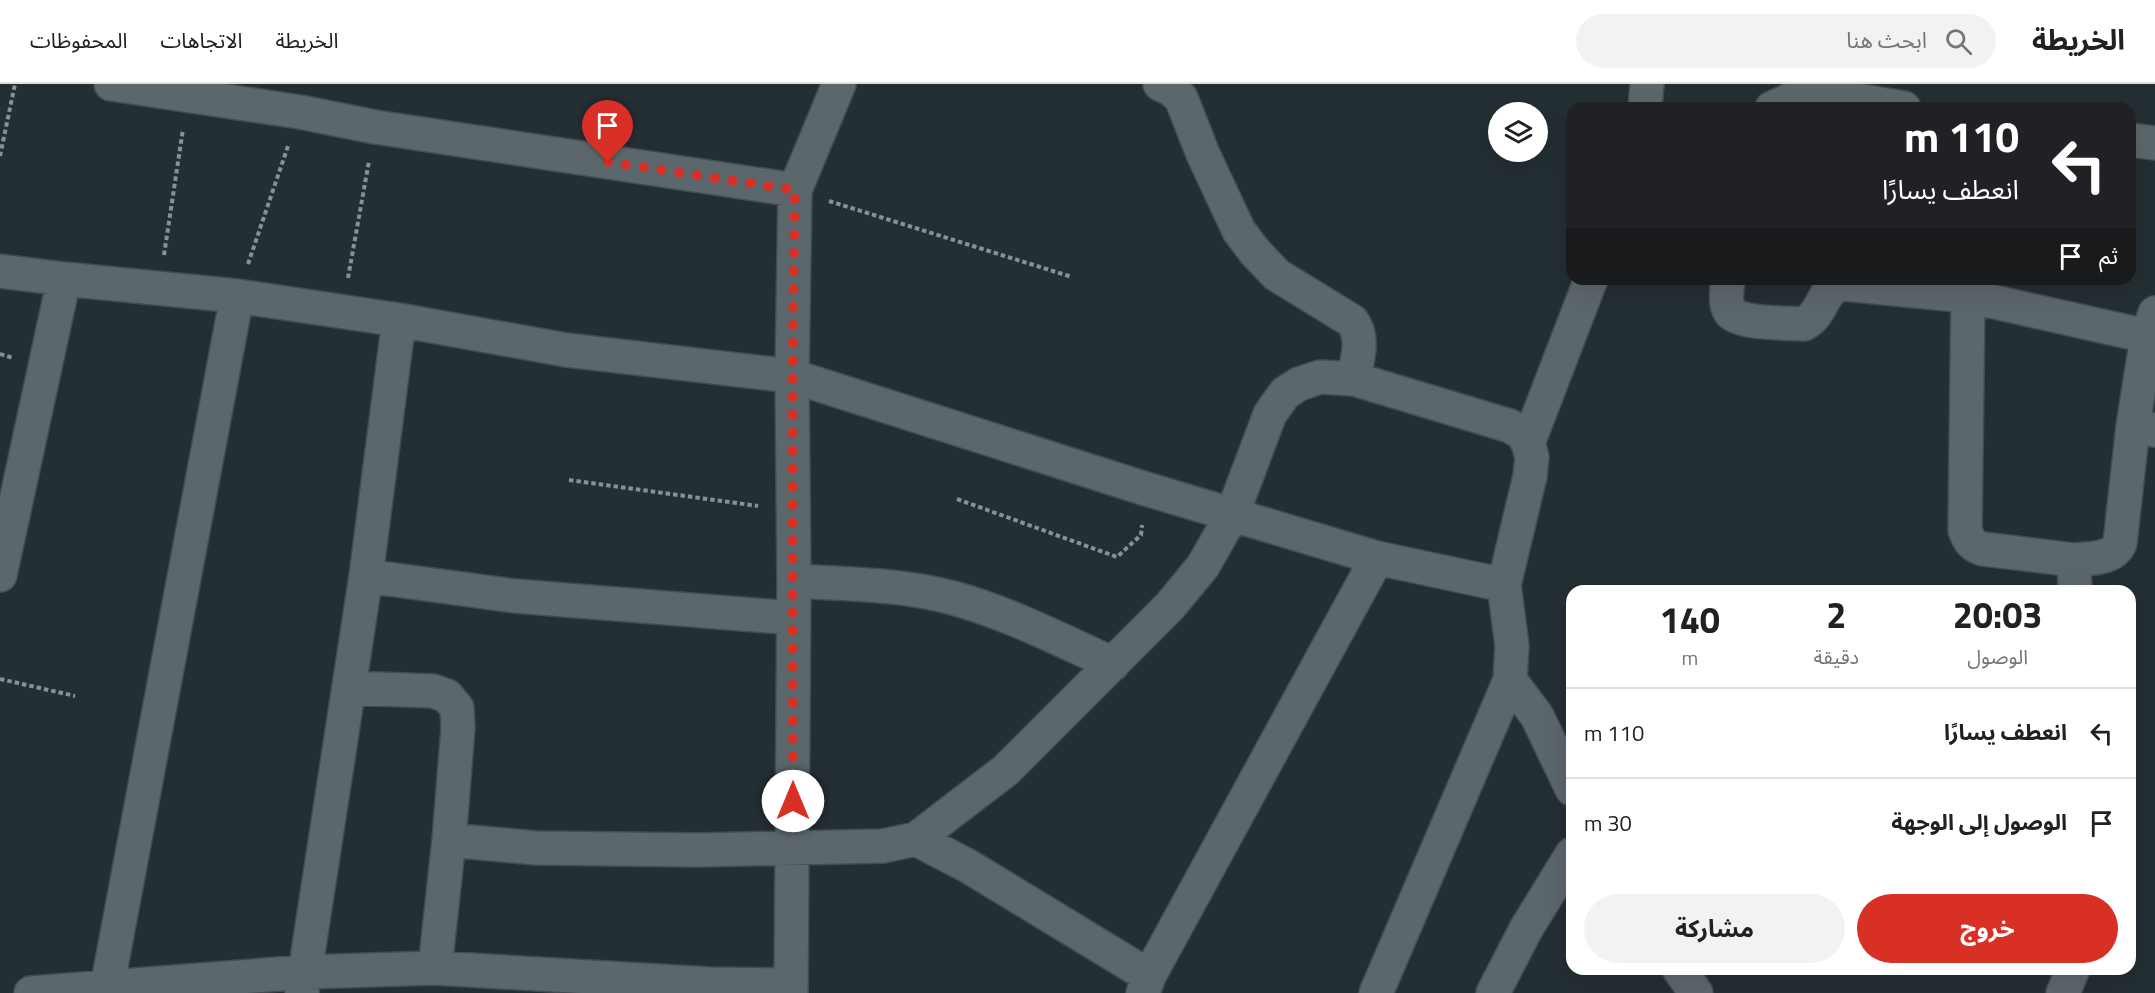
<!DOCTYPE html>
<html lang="ar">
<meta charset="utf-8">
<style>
body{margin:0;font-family:"Titillium Web","Noto Sans Arabic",sans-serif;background:#f2f2f2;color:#202124;direction:rtl;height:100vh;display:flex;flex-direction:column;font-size:22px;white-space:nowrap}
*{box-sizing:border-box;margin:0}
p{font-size:20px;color:#757577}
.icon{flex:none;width:33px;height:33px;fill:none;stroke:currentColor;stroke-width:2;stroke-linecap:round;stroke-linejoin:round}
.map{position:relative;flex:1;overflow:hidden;direction:ltr}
.details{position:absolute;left:1566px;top:501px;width:570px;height:390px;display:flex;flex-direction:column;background:#fff;border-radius:18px;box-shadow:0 6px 24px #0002;direction:rtl}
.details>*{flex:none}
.banner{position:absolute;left:1566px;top:18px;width:570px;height:183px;border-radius:18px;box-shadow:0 6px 24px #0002;direction:rtl;background:#202124;color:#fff;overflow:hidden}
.tools{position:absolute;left:1488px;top:18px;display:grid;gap:12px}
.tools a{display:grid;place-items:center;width:60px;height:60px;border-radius:50%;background:#fff;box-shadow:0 6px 24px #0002;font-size:30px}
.pin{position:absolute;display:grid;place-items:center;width:51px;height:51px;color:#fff;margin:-62px -26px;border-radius:50% 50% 50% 0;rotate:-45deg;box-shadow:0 0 6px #0007}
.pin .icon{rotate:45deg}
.me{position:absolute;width:66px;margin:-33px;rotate:0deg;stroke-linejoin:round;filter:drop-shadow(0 0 4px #0008)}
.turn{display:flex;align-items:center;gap:21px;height:126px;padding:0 18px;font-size:27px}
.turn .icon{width:78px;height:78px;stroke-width:2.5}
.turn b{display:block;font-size:42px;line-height:51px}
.then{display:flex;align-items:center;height:57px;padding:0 18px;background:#0003;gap:12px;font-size:22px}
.eta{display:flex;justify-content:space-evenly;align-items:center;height:102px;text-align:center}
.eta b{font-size:36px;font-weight:700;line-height:42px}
.button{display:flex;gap:12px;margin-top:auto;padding:12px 18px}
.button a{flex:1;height:69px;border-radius:36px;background:#d93025;color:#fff;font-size:24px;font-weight:700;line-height:69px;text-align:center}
.button a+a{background:#f2f2f2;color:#202124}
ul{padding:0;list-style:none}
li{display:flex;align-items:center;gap:18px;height:90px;padding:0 18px;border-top:2px solid #e0e0e0}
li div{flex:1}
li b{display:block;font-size:22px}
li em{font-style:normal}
header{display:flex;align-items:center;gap:36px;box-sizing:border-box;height:84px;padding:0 30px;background:#fff;border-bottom:2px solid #e0e0e0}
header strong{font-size:28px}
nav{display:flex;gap:33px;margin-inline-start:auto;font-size:21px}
.search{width:420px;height:54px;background:#f2f2f2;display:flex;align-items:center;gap:15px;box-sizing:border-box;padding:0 21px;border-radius:33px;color:#757577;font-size:22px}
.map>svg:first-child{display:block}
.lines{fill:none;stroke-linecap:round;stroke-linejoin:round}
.street-casing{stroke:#434c50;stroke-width:36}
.path{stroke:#889195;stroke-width:4;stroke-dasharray:4.5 3;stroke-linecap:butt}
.street{stroke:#5c676c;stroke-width:33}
.route{stroke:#d93025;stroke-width:10;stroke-dasharray:0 18}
</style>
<header>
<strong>الخريطة</strong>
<div class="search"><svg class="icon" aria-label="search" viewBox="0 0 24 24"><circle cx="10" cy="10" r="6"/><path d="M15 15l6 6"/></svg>ابحث هنا</div>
<nav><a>الخريطة</a><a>الاتجاهات</a><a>المحفوظات</a></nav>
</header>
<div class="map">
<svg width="2155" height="909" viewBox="0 0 2155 909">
<rect width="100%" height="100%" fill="#242f33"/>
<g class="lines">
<defs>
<path id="street" d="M111,0L300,28L375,43L795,106
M1160,0L1171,5L1181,14L1203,70L1239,147L1255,168L1277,191L1352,237C1365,254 1357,275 1354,295
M1810,0L1808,8L1904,24
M1645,24L1647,0
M1772,24L1808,8
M2130,56L2155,59
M0,187L64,195L237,212L399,236L566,266L792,292L1146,405L1377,474L1504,501
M1728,195C1727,206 1724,218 1730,228C1739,240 1788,239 1804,240C1825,229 1820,204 1844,200L1968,212L2155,254
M1968,212L1965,446C1969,457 1972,462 1983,465L2074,476L2075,507
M2154,346L2133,342L2147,253L2155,229
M1528,359L1591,195
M2074,476C2090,474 2113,476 2120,459L2133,342
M0,491L64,195
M366,492L515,512L793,534
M794,497C847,500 901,500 953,514C1008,529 1061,556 1113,580
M1510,596L1537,632L1572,705
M349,604L433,607L447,612L457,624L458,644L449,756L435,884
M916,755L968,782L1149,892
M449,756L536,764L699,766L883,762L916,755L1006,686L1170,522L1203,482L1232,431L1270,330L1285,309L1299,300L1320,293L1354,295L1510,342L1522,349L1528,359L1532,373L1530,392L1504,501L1512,562L1510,596L1376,909
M1679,885L1696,909
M302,908L366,492L399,236
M31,909L305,888L435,884L710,900L791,901
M106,909L237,212
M791,909L794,497L792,292L795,106L839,0
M1143,909L1149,892L1377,474
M1493,909L1526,845L1572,770
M2063,909L2073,885"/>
</defs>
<use href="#street" class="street-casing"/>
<path class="path" d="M0,72L15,0
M829,117L1072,193
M164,171L183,45
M248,180L288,62
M348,194L369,77
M0,270L13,274
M569,396L758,422
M957,415L1117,473L1141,451L1142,441
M0,595L75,612"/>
<use href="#street" class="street"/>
</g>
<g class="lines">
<path class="route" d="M608,78L795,106C791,310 793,513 793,717"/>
</g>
</svg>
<div class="tools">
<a><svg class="icon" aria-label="layers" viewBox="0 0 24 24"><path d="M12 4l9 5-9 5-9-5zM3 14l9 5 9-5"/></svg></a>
</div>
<div class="pin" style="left:608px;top:78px;background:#d93025"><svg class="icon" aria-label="arrive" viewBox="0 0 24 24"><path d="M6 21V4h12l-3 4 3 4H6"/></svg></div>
<svg class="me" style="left:793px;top:717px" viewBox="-20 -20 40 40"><circle r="19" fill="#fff"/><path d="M0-13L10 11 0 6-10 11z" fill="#d93025"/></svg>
<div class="banner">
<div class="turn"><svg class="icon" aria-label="left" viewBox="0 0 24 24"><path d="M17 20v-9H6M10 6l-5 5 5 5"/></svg><div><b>110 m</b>انعطف يسارًا</div></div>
<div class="then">ثم<svg class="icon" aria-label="arrive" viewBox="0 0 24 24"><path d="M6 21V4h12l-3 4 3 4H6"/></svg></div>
</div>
<section class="details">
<div class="eta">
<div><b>20:03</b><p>الوصول</p></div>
<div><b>2</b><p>دقيقة</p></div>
<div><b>140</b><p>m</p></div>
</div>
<ul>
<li><svg class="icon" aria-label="left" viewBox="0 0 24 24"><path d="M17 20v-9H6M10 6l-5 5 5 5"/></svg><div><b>انعطف يسارًا</b></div><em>110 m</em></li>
<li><svg class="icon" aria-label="arrive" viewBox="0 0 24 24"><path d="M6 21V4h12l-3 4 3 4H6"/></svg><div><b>الوصول إلى الوجهة</b></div><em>30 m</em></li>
</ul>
<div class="button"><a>خروج</a><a>مشاركة</a></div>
</section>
</div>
